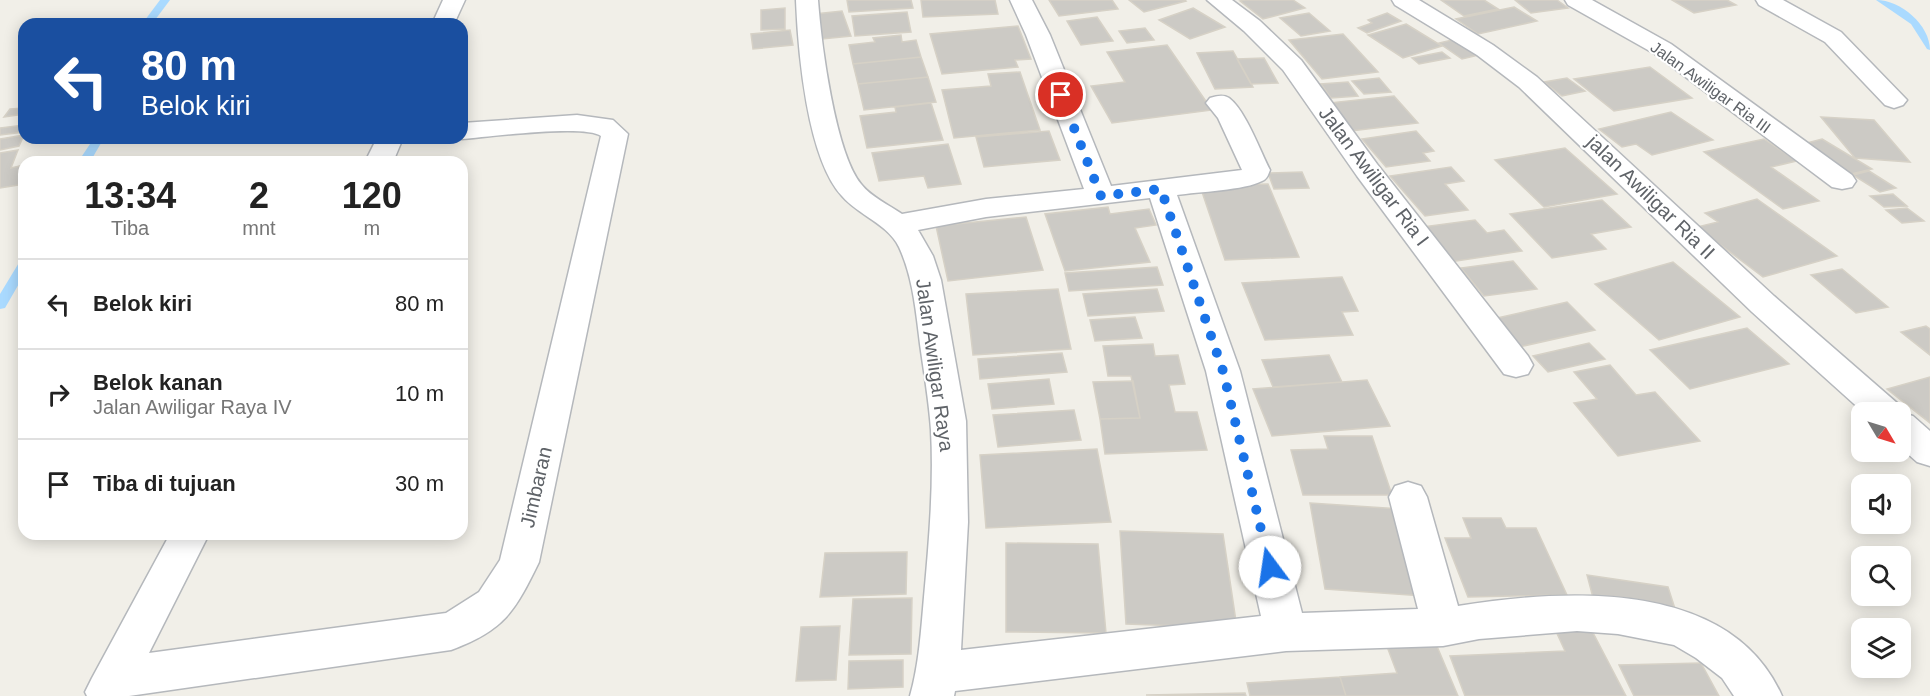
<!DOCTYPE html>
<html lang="id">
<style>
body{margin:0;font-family:Arial,sans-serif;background:#f2f2f2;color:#222;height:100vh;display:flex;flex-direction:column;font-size:22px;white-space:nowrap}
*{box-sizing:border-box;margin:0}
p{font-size:20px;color:#767676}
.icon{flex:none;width:33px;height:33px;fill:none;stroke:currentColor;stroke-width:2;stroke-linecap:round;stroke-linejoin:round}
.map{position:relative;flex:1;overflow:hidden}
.side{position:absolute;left:18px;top:156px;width:450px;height:384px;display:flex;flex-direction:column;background:#fff;border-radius:18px;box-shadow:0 3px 15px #0003}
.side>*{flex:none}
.banner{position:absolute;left:18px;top:18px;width:450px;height:126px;border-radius:18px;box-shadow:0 3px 15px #0003;background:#1a4fa0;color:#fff;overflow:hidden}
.needle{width:39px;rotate:128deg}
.buttons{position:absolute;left:1851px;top:402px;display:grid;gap:12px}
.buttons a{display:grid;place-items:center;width:60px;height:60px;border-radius:12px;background:#fff;box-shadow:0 3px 15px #0003;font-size:30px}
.pin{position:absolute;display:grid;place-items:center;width:51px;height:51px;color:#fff;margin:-26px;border:3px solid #fff;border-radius:50%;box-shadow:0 2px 6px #0007}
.me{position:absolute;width:66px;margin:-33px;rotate:346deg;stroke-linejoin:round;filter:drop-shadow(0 0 4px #0008)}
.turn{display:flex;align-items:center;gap:21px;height:126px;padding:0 24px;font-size:27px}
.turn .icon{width:78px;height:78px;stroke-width:2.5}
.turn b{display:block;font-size:42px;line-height:51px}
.eta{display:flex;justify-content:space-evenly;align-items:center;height:102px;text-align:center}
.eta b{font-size:36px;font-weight:700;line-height:42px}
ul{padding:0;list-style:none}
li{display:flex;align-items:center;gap:18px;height:90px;padding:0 24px;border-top:2px solid #e0e0e0}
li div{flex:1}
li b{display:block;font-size:22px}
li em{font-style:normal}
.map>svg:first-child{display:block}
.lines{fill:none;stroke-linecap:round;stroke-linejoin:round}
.stream{fill:#aadaff;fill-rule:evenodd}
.building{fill:#cccac5;stroke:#d6d1c6;stroke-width:1.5}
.minor-casing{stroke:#b5b8bc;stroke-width:3}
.minor{fill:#fff;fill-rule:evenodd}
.route{stroke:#1a73e8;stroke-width:10;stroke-dasharray:0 18}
.labels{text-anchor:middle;stroke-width:4.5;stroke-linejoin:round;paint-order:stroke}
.far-street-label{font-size:16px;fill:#5f6368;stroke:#fff}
.street-label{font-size:20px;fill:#5f6368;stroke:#fff}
</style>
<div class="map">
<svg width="1930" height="696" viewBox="0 0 1930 696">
<rect width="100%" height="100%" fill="#f1efe8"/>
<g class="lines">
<path class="stream" d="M160,0H170L152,24H142Z
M1876,0C1901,0 1930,25 1930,50L1927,49L1911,24Z
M94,138H104L90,162H78Z
M24,260V275L5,308L0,309V294L20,261Z"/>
</g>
<path class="building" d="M847,0H911L913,8L849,12Z
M921,0H995L998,14L923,17Z
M1049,0H1112L1118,9L1059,16Z
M1129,0H1185L1186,1L1144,12Z
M1245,0H1293L1305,8L1263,19L1240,1Z
M1441,0H1484L1498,9L1464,16Z
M1515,0H1557L1568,8L1531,13Z
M1672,0H1727L1736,5L1694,13Z
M1514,7L1537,21L1478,34L1456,19Z
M785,8V29L761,30V10Z
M1193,8L1225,27L1190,39L1159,20Z
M842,11L851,36L822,39L815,14Z
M907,12L911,32L855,36L852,16Z
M1309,13L1330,31L1301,36L1280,18Z
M1387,13L1401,21L1367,33L1358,28L1372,23L1368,20Z
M1097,17L1113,41L1081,45L1067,21Z
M1406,24L1442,46L1403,58L1368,35Z
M1018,26L1031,59L1015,60L1018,67L942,74L930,34Z
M1145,28L1154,40L1127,43L1119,31Z
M790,30L793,45L753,49L751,34Z
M1343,34L1378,72L1322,79L1289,40Z
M901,35L902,42L916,40L921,57L853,64L849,45L875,42L873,38Z
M1456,39L1479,55L1462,59L1439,43Z
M1167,45L1212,110L1112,123L1091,86L1125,82L1107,52Z
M1233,51L1253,87L1215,89L1197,53Z
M1442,52L1450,58L1419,64L1412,58Z
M921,57L928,77L858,84L853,64Z
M1264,58L1278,83L1251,84L1237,59Z
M1650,67L1692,98L1614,111L1574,79Z
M1020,72L1040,130L954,138L942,90L991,86L988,74Z
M928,77L936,102L864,110L858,84Z
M1379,78L1391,92L1364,94L1352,81Z
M1567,78L1585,91L1562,96L1544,82Z
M1348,82L1358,96L1331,98L1321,84Z
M1394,96L1418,123L1351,131L1329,103Z
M931,103L943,140L867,148L860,116L896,112L895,107Z
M24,108V114L4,117L10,109Z
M1671,112L1713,140L1652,155L1636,144L1622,147L1599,129Z
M1821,117L1874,120L1910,162L1855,158Z
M24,125V132L0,135V128Z
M1049,131L1060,160L984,167L976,137Z
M1416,131L1434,151L1423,153L1430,161L1386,167L1362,139Z
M24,135L19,146L0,150V139Z
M35,138H67L32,143Z
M1764,139L1797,161L1771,167L1819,201L1783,209L1704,152Z
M1822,139L1872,169L1847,175L1799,145Z
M948,144L961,184L928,188L924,176L879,181L872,153Z
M1565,148L1617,194L1544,207L1495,160Z
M18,150L11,168L24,165V184L0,188V153Z
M1451,167L1464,181L1445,184L1468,210L1425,216L1390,176Z
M1869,171L1896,188L1880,192L1853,175Z
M1302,172L1309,188L1274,189L1268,173Z
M1268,184L1299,257L1225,260L1200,186Z
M1893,194L1907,206L1884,207L1870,196Z
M1757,199L1837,256L1763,277L1697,227L1718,222L1705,213Z
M1602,200L1631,227L1591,234L1606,249L1552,258L1510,214Z
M1108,207L1110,214L1149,209L1156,225L1135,228L1150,262L1065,271L1045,214Z
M1907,208L1924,221L1902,223L1886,210Z
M1026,217L1043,270L948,281L936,226Z
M1475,220L1487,233L1504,230L1522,251L1450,262L1422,227Z
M1513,261L1537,289L1484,296L1461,268Z
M1673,262L1740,317L1659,340L1595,284Z
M1157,267L1163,285L1069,291L1065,273Z
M1842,269L1888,307L1856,313L1811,275Z
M1342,277L1358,311L1342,312L1353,335L1265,340L1242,283Z
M1058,289L1071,349L973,355L966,294Z
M1157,289L1164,311L1088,316L1083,294Z
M1567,302L1595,330L1519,347L1493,319Z
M1135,317L1142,338L1095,341L1090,320Z
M1926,326L1930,329V355L1901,332Z
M1747,328L1789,364L1690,389L1650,350Z
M1589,343L1605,359L1548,372L1533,356Z
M1153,344L1155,356L1178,355L1185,384L1169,385L1175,412H1197L1207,450L1105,454L1100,419L1140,418L1131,376H1108L1103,346Z
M1062,353L1067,372L980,379L978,359Z
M1329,355L1342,382L1273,387L1262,360Z
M1610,365L1636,395L1655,392L1700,441L1618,456L1574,403L1597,399L1574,372Z
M1930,377V423L1887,389Z
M1049,379L1054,404L992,409L988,384Z
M1367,380L1390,426L1272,436L1253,389Z
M1133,381L1140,418L1100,419L1093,382Z
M1074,410L1081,440L998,447L993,415Z
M1324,436H1372L1392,495H1303L1291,450L1328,449Z
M1097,449L1111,522L986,528L980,455Z
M1310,503L1401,509L1423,596L1325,589Z
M1463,518H1501L1506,528H1536L1567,595L1468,597L1445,538H1471Z
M1120,531L1223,534L1237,628L1126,624Z
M1006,543L1098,544L1106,633L1006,632Z
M907,552L906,594L820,597L825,553Z
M1587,575L1668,587L1678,618L1595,605Z
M912,598L911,654L849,655L853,599Z
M1589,625L1626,696H1465L1450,656L1565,651L1554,627Z
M840,626L836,680L796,681L801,627Z
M1431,632L1458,696H1346L1340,677L1397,673L1383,636Z
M903,660V687L848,689L849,661Z
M1701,663L1719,696H1634L1619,665Z
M1340,677L1346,696H1250L1247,683Z
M1245,693L1246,696L1146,695Z"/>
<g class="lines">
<defs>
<path id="minor" d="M443,0H465L454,24H432Z
M796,0H818C821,42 835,152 861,184C871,197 889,205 902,214L986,199L1084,189L1026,35L1010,0H1032L1050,35L1111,186L1242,170L1218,118L1206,103L1210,98C1216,96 1223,94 1229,98C1246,111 1260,151 1270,170C1268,175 1267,179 1262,181C1246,190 1197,192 1177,195L1240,371L1302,613L1418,609L1389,497L1395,486L1408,482L1421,486L1427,497L1458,606C1564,589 1730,578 1782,696H1734L1722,678L1696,658L1674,645L1618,634L1577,631L1479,639L1443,646L1286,651L955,691L954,696H910C919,664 921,631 924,597C929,542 934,485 931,430C929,401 924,373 920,344C916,312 913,277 899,247C888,224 858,215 842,196C807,158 798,51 796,0ZM1150,198L1206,371L1261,616L961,650L968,522L966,421L941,280L933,256L918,230L986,217Z
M1207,0H1232L1260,21L1301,60L1377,164L1528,356L1533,365L1528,374L1516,377L1504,374L1357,176L1283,70L1244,31Z
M1392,0H1419L1493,45L1537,77L1774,296L1897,403L1902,413L1913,416L1930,431V466L1917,462L1900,447V412H1863L1752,312L1519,87L1477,55L1395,5Z
M1565,0H1592L1671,44L1852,175L1856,181L1852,187L1842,189L1832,187L1655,54L1568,5Z
M1756,0H1783L1841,32L1907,100L1903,105L1894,108L1885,105L1825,42L1759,5Z
M577,115L613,120L628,134L539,562C515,611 505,630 451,650L129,696H87L85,692L92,678L170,534H209L149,653L446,613L479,592L500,560L601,136C585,124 487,137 462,139L459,138H462V123Z
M377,138H403L393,162H365Z"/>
</defs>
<use href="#minor" class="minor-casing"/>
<use href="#minor" class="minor"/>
</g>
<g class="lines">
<path class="route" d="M1061,95L1101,196L1161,189L1223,371L1270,567"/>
</g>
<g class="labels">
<g class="far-street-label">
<text transform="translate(1711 87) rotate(36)" y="6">Jalan Awiligar Ria III</text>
</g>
<g class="street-label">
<text transform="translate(1374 176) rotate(53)" y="7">Jalan Awiligar Ria I</text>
<text transform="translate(1651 197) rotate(44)" y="7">jalan Awiligar Ria II</text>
<text transform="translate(935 365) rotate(82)" y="7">Jalan Awiligar Raya</text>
<text transform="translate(536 487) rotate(-77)" y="7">Jimbaran</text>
</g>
</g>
</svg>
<div class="buttons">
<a><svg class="needle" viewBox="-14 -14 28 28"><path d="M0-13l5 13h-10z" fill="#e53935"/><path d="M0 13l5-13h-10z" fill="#767676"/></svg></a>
<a><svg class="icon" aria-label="sound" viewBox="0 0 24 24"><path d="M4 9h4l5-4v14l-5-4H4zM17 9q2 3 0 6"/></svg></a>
<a><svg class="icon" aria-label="search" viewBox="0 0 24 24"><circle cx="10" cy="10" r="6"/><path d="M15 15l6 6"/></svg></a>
<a><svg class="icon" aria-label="layers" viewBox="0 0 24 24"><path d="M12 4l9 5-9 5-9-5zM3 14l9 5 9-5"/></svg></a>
</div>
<div class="pin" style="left:1061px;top:95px;background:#d93025"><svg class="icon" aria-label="arrive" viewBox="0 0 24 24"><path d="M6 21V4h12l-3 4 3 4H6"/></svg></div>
<svg class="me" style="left:1270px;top:567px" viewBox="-20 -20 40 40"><circle r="19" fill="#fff"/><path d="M0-13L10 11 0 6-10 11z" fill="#1a73e8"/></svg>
<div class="banner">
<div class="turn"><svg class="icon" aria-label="left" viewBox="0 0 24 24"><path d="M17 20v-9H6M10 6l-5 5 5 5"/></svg><div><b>80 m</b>Belok kiri</div></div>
</div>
<section class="side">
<div class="eta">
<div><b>13:34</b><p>Tiba</p></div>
<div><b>2</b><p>mnt</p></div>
<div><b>120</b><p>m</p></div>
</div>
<ul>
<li><svg class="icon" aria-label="left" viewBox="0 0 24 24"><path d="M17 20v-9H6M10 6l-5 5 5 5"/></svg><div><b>Belok kiri</b></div><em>80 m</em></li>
<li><svg class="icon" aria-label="right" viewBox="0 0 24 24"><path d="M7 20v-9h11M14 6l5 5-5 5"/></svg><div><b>Belok kanan</b><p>Jalan Awiligar Raya IV</p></div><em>10 m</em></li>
<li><svg class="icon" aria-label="arrive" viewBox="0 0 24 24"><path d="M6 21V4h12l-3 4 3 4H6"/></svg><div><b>Tiba di tujuan</b></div><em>30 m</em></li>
</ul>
</section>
</div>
